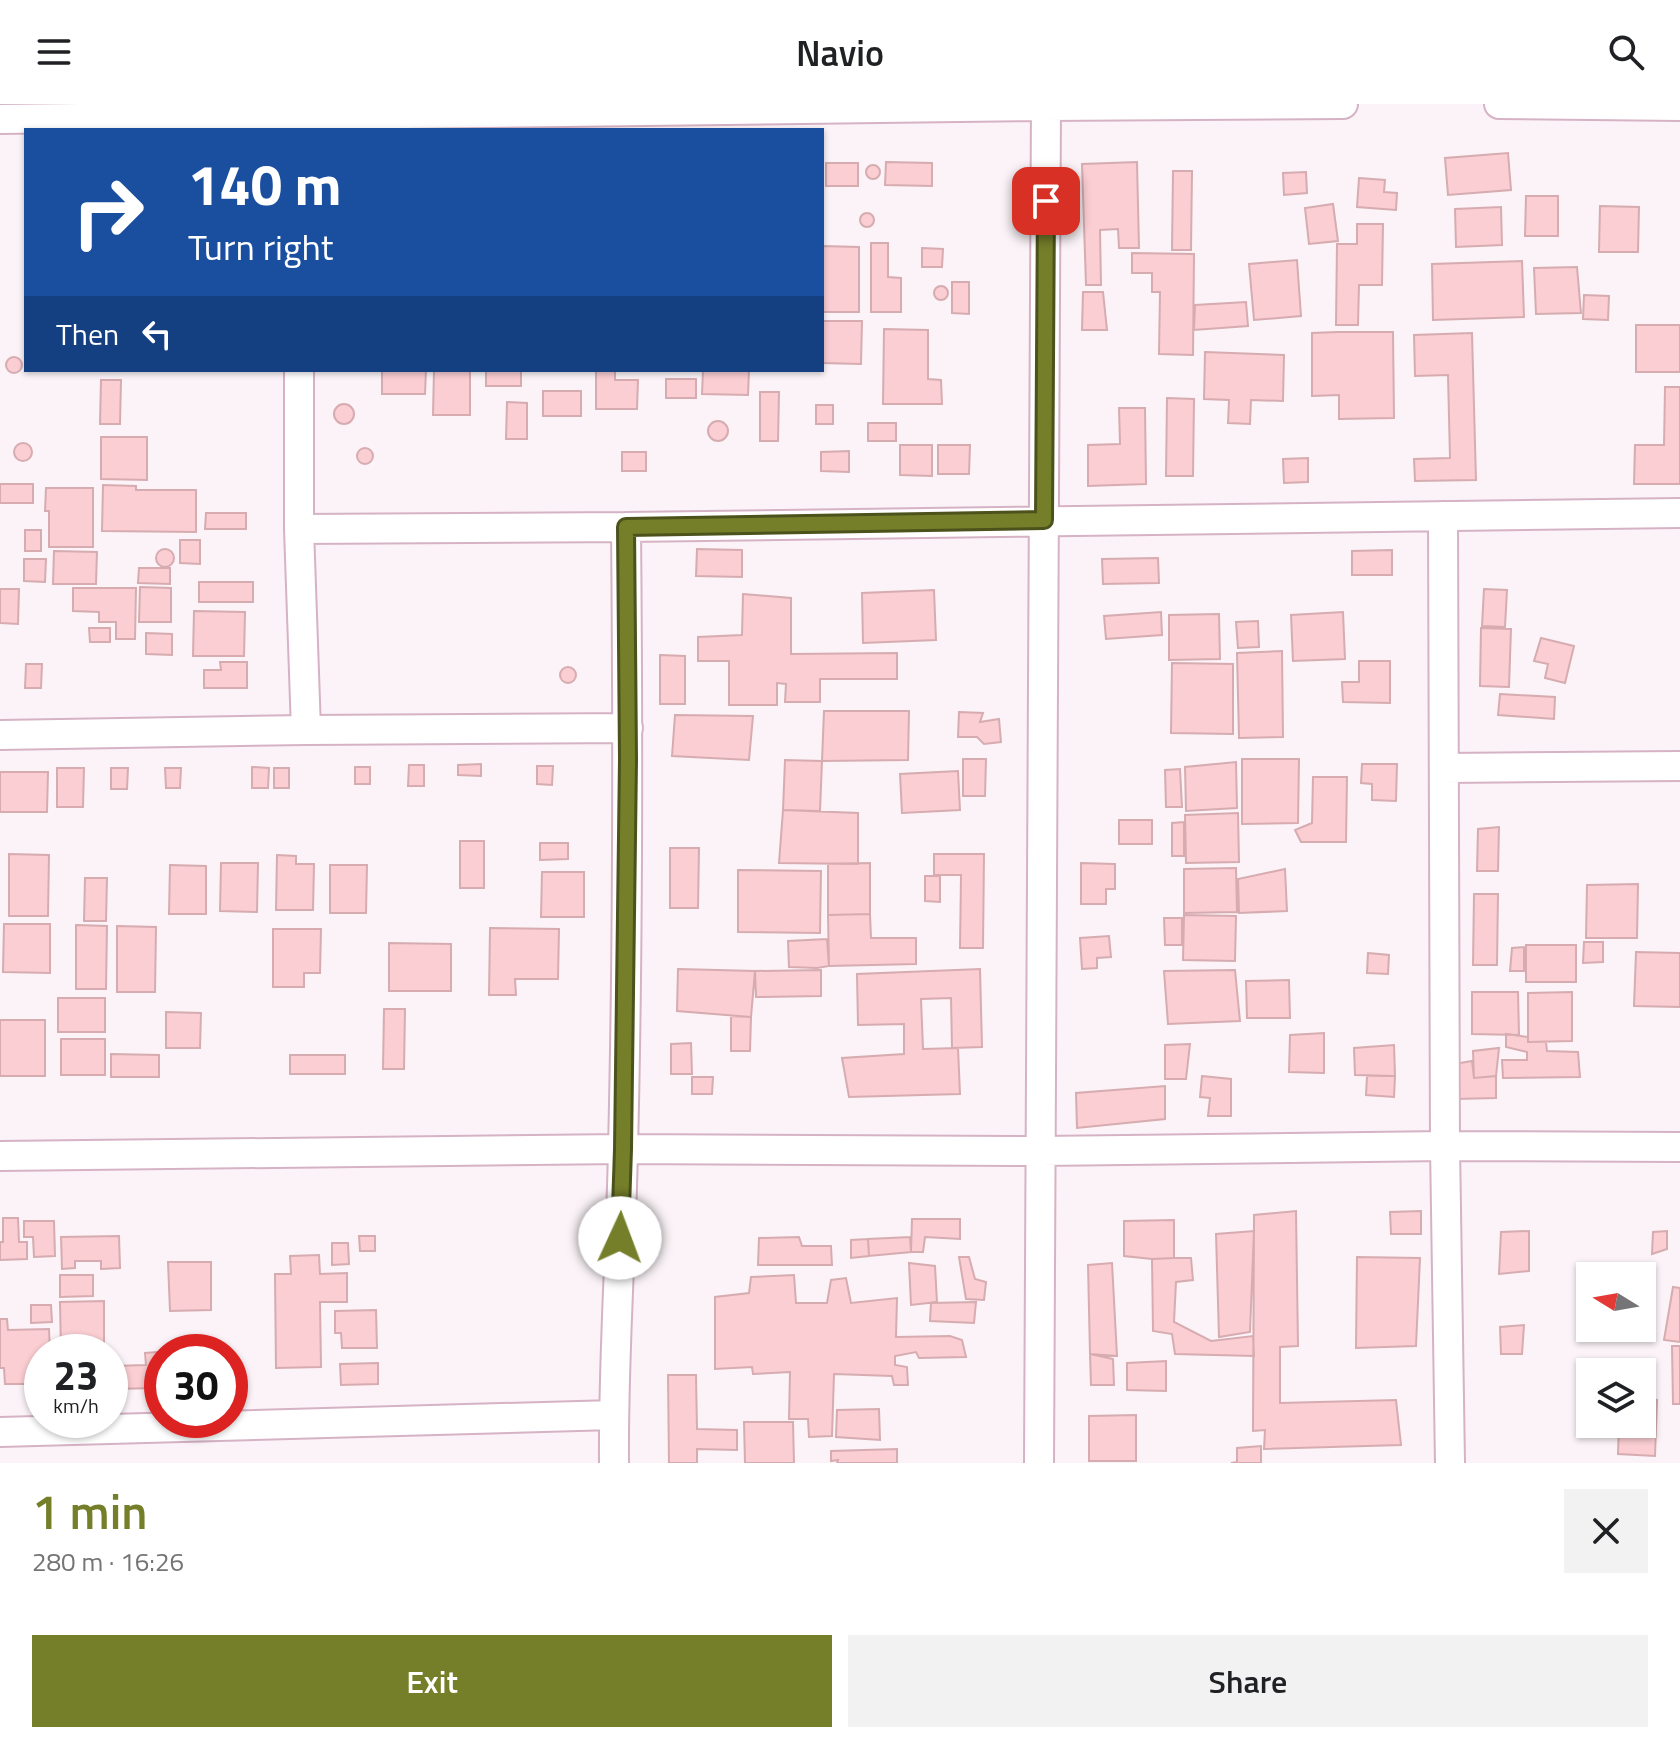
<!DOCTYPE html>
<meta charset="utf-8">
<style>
body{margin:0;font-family:"Titillium Web",sans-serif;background:#f2f2f2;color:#202124;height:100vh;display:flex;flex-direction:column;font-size:30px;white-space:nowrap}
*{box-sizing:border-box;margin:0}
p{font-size:26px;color:#757577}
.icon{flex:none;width:44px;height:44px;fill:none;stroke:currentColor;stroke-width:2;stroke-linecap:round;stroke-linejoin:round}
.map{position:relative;height:1359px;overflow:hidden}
.panel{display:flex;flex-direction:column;background:#fff;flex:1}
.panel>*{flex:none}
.hud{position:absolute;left:24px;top:24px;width:800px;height:244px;border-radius:0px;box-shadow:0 2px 6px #0004;background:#1a4fa0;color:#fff;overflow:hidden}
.needle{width:52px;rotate:281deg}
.controls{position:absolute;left:1576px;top:1158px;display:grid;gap:16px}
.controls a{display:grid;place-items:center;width:80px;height:80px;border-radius:0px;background:#fff;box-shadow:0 2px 6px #0004;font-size:40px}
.speed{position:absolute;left:24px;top:1230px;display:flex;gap:16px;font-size:40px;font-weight:700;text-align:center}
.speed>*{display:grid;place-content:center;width:104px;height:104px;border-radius:50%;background:#fff;box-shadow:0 2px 6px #0004;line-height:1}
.speed small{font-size:20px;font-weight:400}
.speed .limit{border:12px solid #d22;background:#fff;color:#111}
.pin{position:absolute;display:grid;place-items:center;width:68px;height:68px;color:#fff;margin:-34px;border-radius:16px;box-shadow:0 4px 12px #0006}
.me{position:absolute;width:88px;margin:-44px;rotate:2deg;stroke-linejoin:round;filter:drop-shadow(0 0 6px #0008)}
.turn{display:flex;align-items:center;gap:28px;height:168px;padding:0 32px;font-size:36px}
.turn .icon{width:104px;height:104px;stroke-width:2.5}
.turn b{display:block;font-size:56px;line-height:68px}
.then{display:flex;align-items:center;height:76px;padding:0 32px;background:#0003;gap:16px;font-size:30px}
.round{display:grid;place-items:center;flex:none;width:84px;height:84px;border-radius:0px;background:#f2f2f2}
.head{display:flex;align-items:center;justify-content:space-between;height:136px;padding:0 32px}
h1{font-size:48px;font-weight:600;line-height:60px;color:#757e29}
.primary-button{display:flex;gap:16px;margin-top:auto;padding:16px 32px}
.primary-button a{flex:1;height:92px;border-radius:0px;background:#757e29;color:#fff;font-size:32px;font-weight:600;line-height:92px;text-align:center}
.primary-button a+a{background:#f2f2f2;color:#202124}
header{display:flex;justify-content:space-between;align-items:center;height:104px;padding:0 32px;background:#fff;font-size:36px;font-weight:600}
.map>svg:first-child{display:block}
.building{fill:#faced3;stroke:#d6acb0;stroke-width:2}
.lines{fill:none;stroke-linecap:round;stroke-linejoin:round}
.street-casing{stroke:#d6b2c5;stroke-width:32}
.street{stroke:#fff;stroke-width:28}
.route-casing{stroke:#4c521b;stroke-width:20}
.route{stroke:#757e29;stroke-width:14}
</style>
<header><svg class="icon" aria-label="menu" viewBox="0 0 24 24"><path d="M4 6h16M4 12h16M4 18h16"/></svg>Navio<svg class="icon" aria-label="search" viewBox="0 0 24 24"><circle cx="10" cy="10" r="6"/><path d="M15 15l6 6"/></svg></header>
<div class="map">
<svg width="1680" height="1359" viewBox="0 0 1680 1359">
<rect width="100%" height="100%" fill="#fbf3f7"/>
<path class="building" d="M1508,49L1511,86L1448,91L1445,54Z
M886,58L932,59V82L885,81Z
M1137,58L1139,144H1119L1118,125L1100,126L1101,181H1086L1082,60Z
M826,59H858V82H826Z
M866 68a7 7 0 1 1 14 0a7 7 0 1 1-14 0Z
M1173,67H1192L1191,146H1172Z
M1306,68L1307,89L1284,91L1283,69Z
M1359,74L1385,76L1384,88L1397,89L1396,106L1357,103Z
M1526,92H1558V132H1525Z
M1333,100L1338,137L1309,140L1305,104Z
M1600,102L1639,103L1638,148H1599Z
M1501,103L1502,141L1456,143L1455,105Z
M860 116a7 7 0 1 1 14 0a7 7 0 1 1-14 0Z
M1357,120H1383L1382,181H1359L1358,221H1336L1337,140H1357Z
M871,139H888V173L901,174V208H871Z
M822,142L859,143V208H822Z
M922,144L943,145L942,163H922Z
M1132,149L1194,150L1193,251L1159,250L1160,188H1152V169H1132Z
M1297,156L1301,212L1254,216L1249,160Z
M1522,157L1524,213L1433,216L1432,160Z
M1577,163L1581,209L1536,210L1534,164Z
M952,178H969V210L952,209Z
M934 189a7 7 0 1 1 14 0a7 7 0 1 1-14 0Z
M1083,188H1103L1107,226H1082Z
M1584,191L1609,192L1608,216L1583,215Z
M1246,198L1248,222L1194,226L1195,201Z
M822,217H862L861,260L822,259Z
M1636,221H1680V268H1636Z
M884,225L928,226V275L941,276L942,300H883Z
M1338,228H1393L1394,314L1339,315V291L1312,292V229Z
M1472,229L1476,376L1415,377L1414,355L1450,354L1448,271L1415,272L1414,231Z
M1205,248L1284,251L1283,297L1251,296L1250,320L1228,319L1229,296L1204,295Z
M6 261a8 8 0 1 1 16 0a8 8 0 1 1-16 0Z
M382,266H426L425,290H382Z
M434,266H470V311H433Z
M486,266H521V282H486Z
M596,266H615V276H638L637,305H596Z
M703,266H749L748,291L702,290Z
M666,275H696V294H666Z
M101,276H121L120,320H100Z
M1665,283H1680V380H1634L1635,341H1664Z
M543,287H581V312H543Z
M760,288H779L778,337H760Z
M1167,294L1194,295L1193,372H1166Z
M507,298L527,299V335H506Z
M334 310a10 10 0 1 1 20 0a10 10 0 1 1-20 0Z
M816,301H833V320H816Z
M1119,304H1145L1146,380L1088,382V341L1120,340Z
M708 327a10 10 0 1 1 20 0a10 10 0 1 1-20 0Z
M868,319H896V337H868Z
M101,333H147V376L101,375Z
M14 348a9 9 0 1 1 18 0a9 9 0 1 1-18 0Z
M900,341H932V372L900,371Z
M938,341H970L969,370H938Z
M357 352a8 8 0 1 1 16 0a8 8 0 1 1-16 0Z
M849,347V368L821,367V348Z
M622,348H646V367H622Z
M1308,354V378L1284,379L1283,355Z
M0,380H33V399H0Z
M103,381L136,382V386H196V428L102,427Z
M46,384H93V443H49V407H45Z
M206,409H246V425H205Z
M25,426H41V447H25Z
M180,436H200V460L180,459Z
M156 454a9 9 0 1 1 18 0a9 9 0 1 1-18 0Z
M697,445L742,446V473L696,472Z
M1392,446V471H1352V447Z
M54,447L97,448L96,480H53Z
M1158,454L1159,479L1103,480L1102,455Z
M24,455H46L45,478L24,477Z
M139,464H170V480L138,479Z
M199,478H253V498H199Z
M140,483L171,484V518H139Z
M73,484H136L135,535H116V518H99V508L73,507Z
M0,485H19L18,520L0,519Z
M1484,485L1507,486L1505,523L1482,522Z
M934,486L936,536L863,539L862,489Z
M743,490L791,494V550L897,549V575H820V598H785L786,580L777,579V601H729V557H698V533L742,531Z
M194,507L245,508L244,552H193Z
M1161,508L1162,531L1106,535L1104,512Z
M1343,508L1345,555L1293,557L1291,511Z
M1219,510L1220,555L1169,556V511Z
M1258,517L1259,543L1238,544L1236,518Z
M89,524H110V538H90Z
M1481,524L1511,525L1509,583L1480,582Z
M146,529L172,530V551L146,550Z
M1541,534L1574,542L1565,579L1545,574L1548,560L1534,557Z
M1282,547L1283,633L1239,634L1237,549Z
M660,551L685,552V600H660Z
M1359,557H1390V599L1343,598L1342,578H1359Z
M220,558H247V584H204V566H221Z
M1172,559L1233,560V630L1171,629Z
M26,560H42L41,584H25Z
M560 571a8 8 0 1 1 16 0a8 8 0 1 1-16 0Z
M1500,590L1555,593L1554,615L1498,611Z
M824,607H909L908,656L822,657Z
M959,608L983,609L980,618L999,615L1001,638L984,640L977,633H958Z
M675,611L753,612L749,656L672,652Z
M963,655H986L985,692H963Z
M1242,655H1299L1298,719L1242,720Z
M785,656L822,657L820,707L783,706Z
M1236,658L1237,704L1186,707L1185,663Z
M481,660V672L458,671V661Z
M1362,660H1397L1396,697L1372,696V680L1361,679Z
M409,661H424V682H408Z
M537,662H553L552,681L537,680Z
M252,663L269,664L268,684H252Z
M355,663H370V680H355Z
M57,664H84L83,703H57Z
M111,664H128L127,685H111Z
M165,664H181L180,684H166Z
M274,664H289V684H274Z
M1180,665L1182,703H1166L1165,666Z
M958,667L960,706L902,709L900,670Z
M0,668H48L47,708H0Z
M1313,673H1347L1346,738H1301L1295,726L1312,719Z
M783,706L858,709V760L779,759Z
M1238,709L1239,758L1186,759L1185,711Z
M1119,716H1152V740H1119Z
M1184,718V752H1172V719Z
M1499,723L1498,767H1477L1478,725Z
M460,737H484V784H460Z
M540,739H568V755L540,756Z
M670,744H699L698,804H670Z
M9,750L49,751L48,812H9Z
M934,750H984L983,844H960L961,771H934Z
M277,751L296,752V760H314L313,806H276Z
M221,759H258L257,808L220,807Z
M870,759V810L828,811V760Z
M1081,759L1115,760V785H1106V800H1081Z
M170,761L206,762V810H169Z
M330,761H367L366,809H330Z
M1236,764L1237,808L1184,809V765Z
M1285,765L1287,807L1239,809L1238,775Z
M738,766L821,767L820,829L738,828Z
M542,768H584V813H541Z
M925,772H940V798L925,797Z
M85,774H107L106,817H84Z
M1638,780L1637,834H1586L1587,781Z
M1474,790H1498L1497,861H1473Z
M870,810L871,834H916V860L829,862L828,811Z
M1184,811L1236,812L1235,857L1183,856Z
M1164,814H1182V841H1165Z
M4,820H50V869L3,868Z
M76,821L107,822L106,885H76Z
M117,822L156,823L155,888H117Z
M490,824L559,825L558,875H515L516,891H489Z
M273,825H321L320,869H304V883H273Z
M1109,832L1111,853L1097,854V864L1082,865L1080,834Z
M827,835L829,862L817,864L789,863L788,837Z
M1584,838H1603V858L1583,859Z
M389,839L451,840V887H389Z
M1526,841H1576V878H1526Z
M1524,843V867H1510L1512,844Z
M1636,848L1680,849V903L1634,902Z
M1368,849L1389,851L1388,870L1367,869Z
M678,865L755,867L751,913L677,907Z
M980,865L982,943L952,944L951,894L921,895L923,945L958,944L960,990L849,993L842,954L904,950V920L858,921L857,870Z
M821,866V892L756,893L755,867Z
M1235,866L1240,917L1168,920L1164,867Z
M1289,876L1290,914H1247L1246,877Z
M1472,888H1518L1519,931L1472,930Z
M1572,888V937L1528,938V889Z
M58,894H105V928H58Z
M384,905H405L404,965H383Z
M166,908L201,909L200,944H166Z
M731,912L751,913L750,947H731Z
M0,916H45V972H0Z
M1324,929V969L1289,968L1290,931Z
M1506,930L1528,933V938H1546L1547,947L1578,948L1580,973L1503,974L1502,956H1527V948L1506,943Z
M61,935H105V971H61Z
M691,939L692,970H671V940Z
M1190,940L1186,975H1165V941Z
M1394,941L1395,972L1355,971L1354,944Z
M1499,944L1496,972L1474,974L1473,947Z
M111,950L159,951V973H111Z
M290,951H345V970H290Z
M1472,957L1474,974L1496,972V994L1455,995L1454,960Z
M1202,972L1231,975V1012H1208L1210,994L1200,993Z
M1367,972H1395L1394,993L1366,991Z
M692,973H713L712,990H692Z
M1165,982V1015L1077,1024L1076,989Z
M1296,1107L1298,1242L1280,1243V1299L1396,1296L1401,1341L1264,1345L1265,1326L1253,1327L1254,1111Z
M1421,1107V1130H1391L1390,1108Z
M3,1114H18L19,1138H27V1155L0,1156V1138H3Z
M912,1115H960V1135L925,1133L923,1148H911Z
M1174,1116V1154L1152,1155L1124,1152V1117Z
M24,1117H54L55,1152L34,1153L33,1133H24Z
M1254,1127L1250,1228L1219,1233L1216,1130Z
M1529,1127V1167L1499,1170L1501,1128Z
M1667,1127V1145L1652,1150L1653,1128Z
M119,1132L120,1164L101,1165V1157H75V1164L62,1165L61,1133Z
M359,1132H375V1147H360Z
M799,1133L802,1142H831L832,1161H758L759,1134Z
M910,1133L911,1148L869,1152L868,1135Z
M868,1135L869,1152L851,1154V1136Z
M332,1139H348L349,1160L332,1161Z
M319,1151L320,1170L347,1169V1198H320L321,1263L276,1264L275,1170H291L290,1152Z
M959,1153H969L975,1175L986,1178L984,1196L966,1195Z
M1357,1153L1420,1154L1416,1242L1356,1244Z
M1174,1154H1191L1193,1176L1176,1178L1174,1218L1211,1237L1253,1232L1254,1252L1175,1250L1172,1230L1153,1227L1152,1155Z
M168,1158H211V1206L170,1207Z
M909,1159L935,1162L937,1198L911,1201Z
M1112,1159L1117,1252L1090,1250L1088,1161Z
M60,1171H93V1192L60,1193Z
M794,1171L796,1199H827L831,1176L846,1174L851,1199L897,1194L896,1233L950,1232L962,1236L966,1253L919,1254L916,1248L895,1252V1261L907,1263L908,1281H894L892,1272L834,1270L832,1332L809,1333L808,1315H789L790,1268L753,1270L752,1263L715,1265V1193L749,1189L751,1173Z
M1673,1183L1680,1184V1238L1664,1236Z
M104,1197V1248H61L60,1198Z
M976,1198L974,1219L930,1217L931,1199Z
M31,1201H51L52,1218L31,1219Z
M376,1206L377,1244H342L341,1229H335V1207Z
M0,1215H7L8,1226L49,1225L50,1248H42V1280H5L4,1264H0Z
M1524,1221L1522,1250H1501L1500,1223Z
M1672,1242H1680V1300H1673Z
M157,1248L158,1284L113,1285V1262L146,1261L145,1249Z
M1090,1250L1113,1255L1114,1281H1091Z
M1166,1257V1287L1127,1286V1259Z
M378,1259V1280L341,1281L340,1260Z
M668,1271H696L697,1325L737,1326V1346L697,1345V1359H669Z
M1642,1295L1657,1296L1655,1352L1618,1350L1619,1320H1642Z
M879,1305L880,1336L836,1333L837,1306Z
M1136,1311V1357H1089V1312Z
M744,1318H793L794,1359H745Z
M1261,1342V1359H1231L1237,1358V1344Z
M897,1345V1359H837L838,1356L831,1357V1347Z"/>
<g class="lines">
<defs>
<path id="street" d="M1499,0L1680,2
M0,15L1046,2L1343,0
M299,266V425L306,626
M1443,412L1445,1042L1450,1359
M299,425L626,423L1680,409
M0,631L306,626L628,624
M1445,664L1680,662
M0,1052L623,1045L1041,1047L1445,1042L1680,1043
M0,1328L614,1311
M614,1359C613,1254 621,1150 623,1045C628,838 628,630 626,423
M1039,1359L1046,0"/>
</defs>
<use href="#street" class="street-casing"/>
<use href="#street" class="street"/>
</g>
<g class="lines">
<defs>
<path id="route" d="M620,1134L623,1045L628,655L626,423L1044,416L1046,97"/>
</defs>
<use href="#route" class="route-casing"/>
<use href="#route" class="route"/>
</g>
</svg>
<div class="controls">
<a><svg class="needle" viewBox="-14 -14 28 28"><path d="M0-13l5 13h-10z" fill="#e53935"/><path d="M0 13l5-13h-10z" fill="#757577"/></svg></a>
<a><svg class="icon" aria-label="layers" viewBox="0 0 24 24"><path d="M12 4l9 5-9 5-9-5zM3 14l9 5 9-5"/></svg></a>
</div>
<div class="speed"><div>23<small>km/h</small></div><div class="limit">30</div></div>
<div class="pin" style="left:1046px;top:97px;background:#d93025"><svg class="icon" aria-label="arrive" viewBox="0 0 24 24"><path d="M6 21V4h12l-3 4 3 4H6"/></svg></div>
<svg class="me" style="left:620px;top:1134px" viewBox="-20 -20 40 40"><circle r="19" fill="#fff"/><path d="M0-13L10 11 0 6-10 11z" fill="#757e29"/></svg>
<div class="hud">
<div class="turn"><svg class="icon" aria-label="right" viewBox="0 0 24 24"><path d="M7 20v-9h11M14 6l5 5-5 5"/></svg><div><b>140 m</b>Turn right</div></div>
<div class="then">Then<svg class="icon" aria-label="left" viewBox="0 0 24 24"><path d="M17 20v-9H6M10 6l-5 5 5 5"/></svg></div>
</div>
</div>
<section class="panel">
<div class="head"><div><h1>1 min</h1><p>280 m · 16:26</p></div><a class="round"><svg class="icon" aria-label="close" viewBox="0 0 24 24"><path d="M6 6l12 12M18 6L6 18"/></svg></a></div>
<div class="primary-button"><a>Exit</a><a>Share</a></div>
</section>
